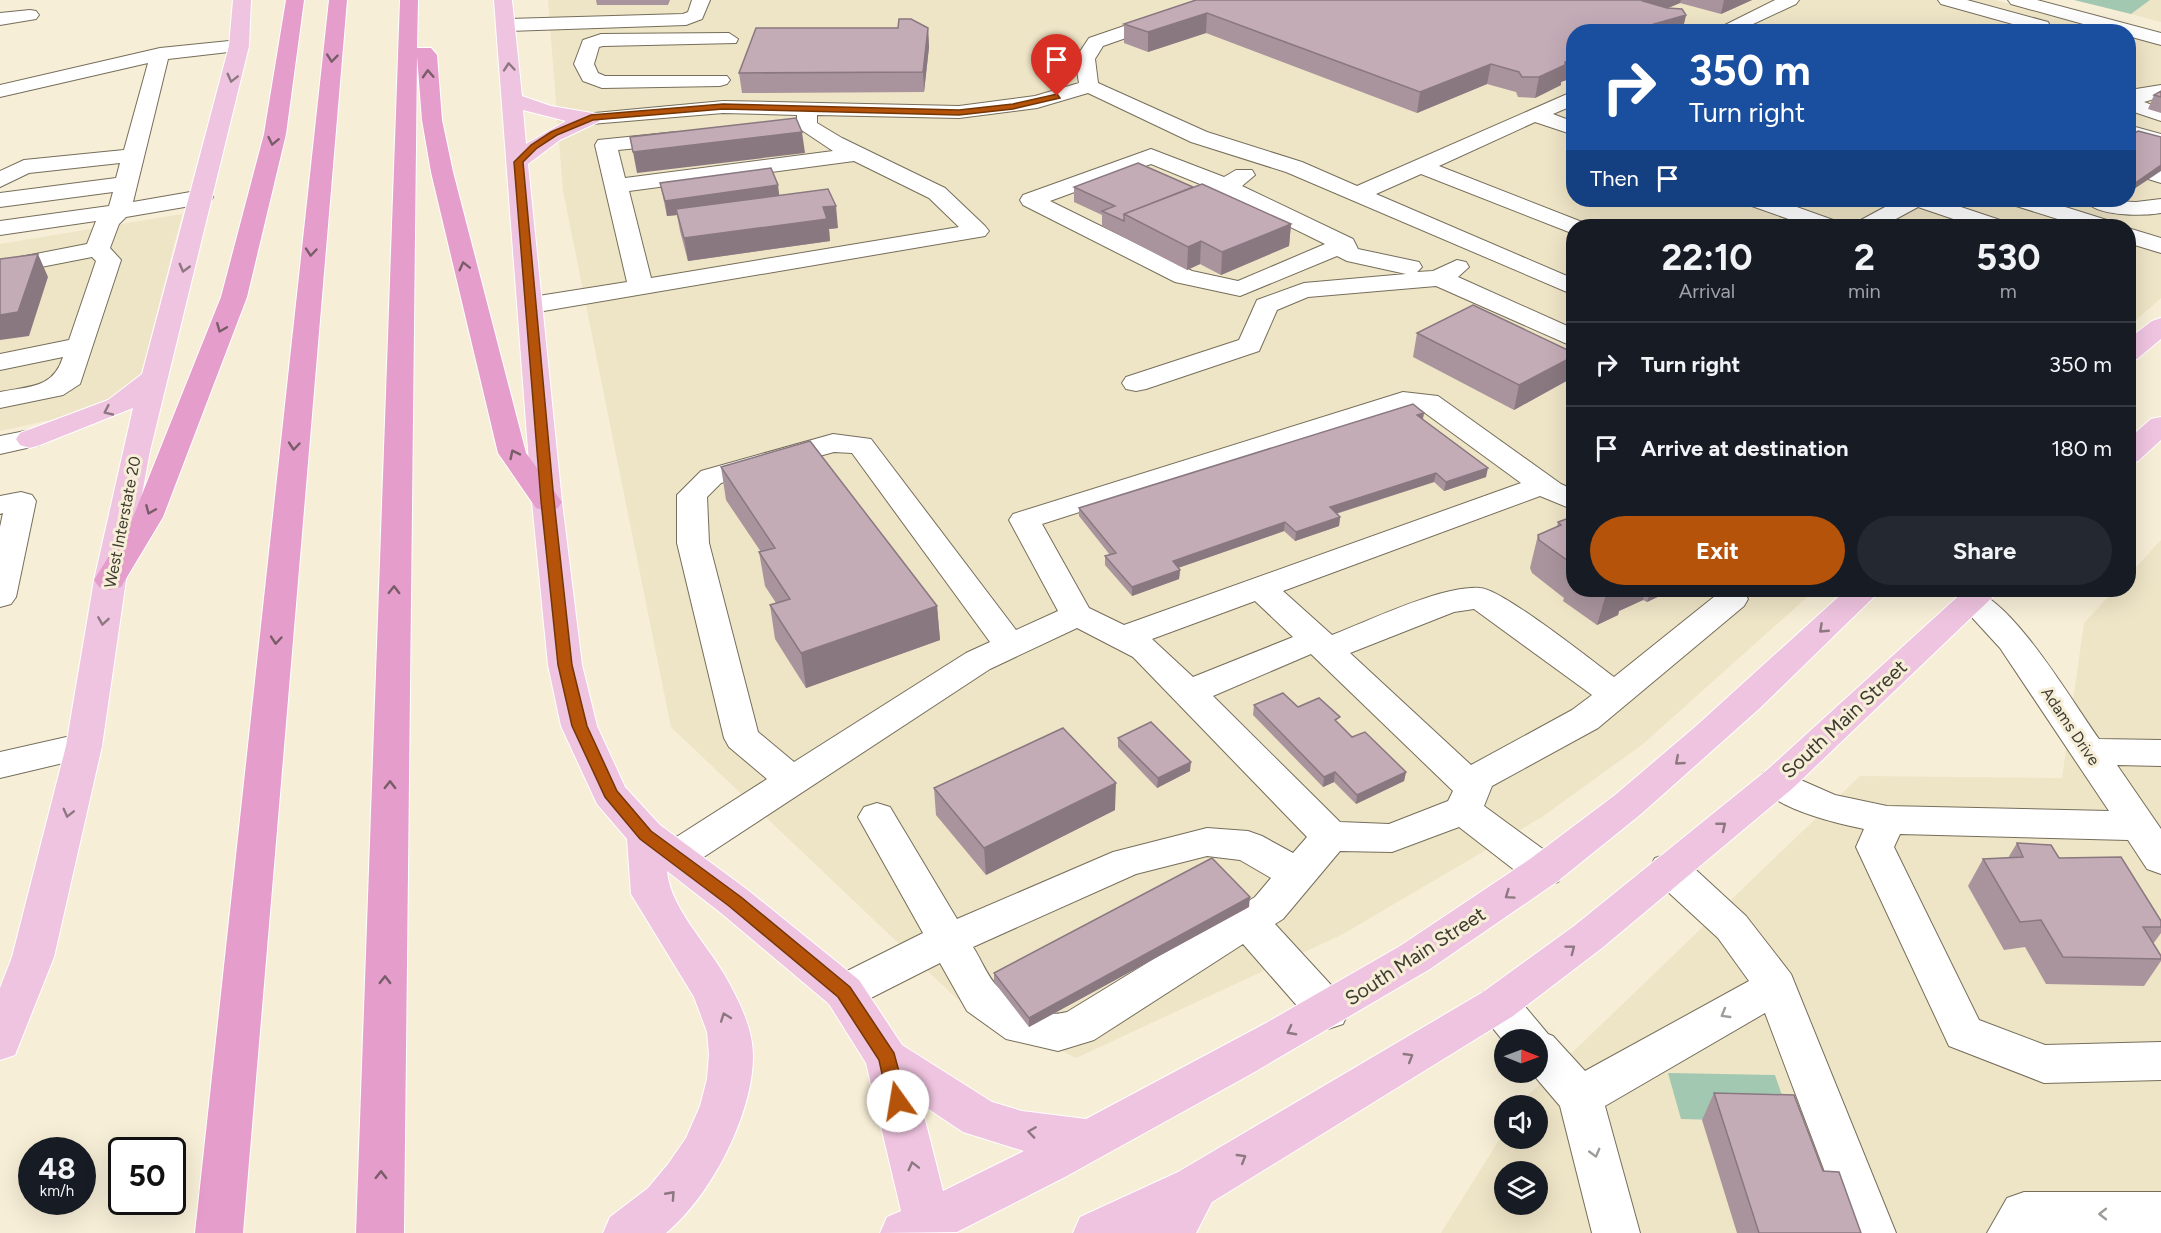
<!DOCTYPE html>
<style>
body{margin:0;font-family:Figtree,sans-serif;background:#242831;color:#f1f3f6;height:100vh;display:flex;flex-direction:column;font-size:22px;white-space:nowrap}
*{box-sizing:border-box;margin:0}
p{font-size:20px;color:#9ea1a6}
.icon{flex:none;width:33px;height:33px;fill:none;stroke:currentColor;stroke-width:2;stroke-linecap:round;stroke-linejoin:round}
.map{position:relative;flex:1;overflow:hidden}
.details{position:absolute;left:1566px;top:219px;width:570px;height:378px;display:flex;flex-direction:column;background:#171b24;border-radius:24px;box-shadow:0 6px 24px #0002}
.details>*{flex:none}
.hud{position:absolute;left:1566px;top:24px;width:570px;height:183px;border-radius:24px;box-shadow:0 6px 24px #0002;background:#1a4fa0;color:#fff;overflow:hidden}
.needle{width:39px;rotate:91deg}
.fabs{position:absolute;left:1494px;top:1029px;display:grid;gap:12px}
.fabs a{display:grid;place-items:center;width:54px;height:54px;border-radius:50%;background:#171b24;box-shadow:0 6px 24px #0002;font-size:30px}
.speed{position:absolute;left:18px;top:1137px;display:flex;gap:12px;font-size:30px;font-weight:700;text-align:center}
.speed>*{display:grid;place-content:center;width:78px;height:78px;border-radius:50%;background:#171b24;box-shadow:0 6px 24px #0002;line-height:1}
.speed small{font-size:15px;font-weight:400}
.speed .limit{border:3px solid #111;border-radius:9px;background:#fff;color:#111}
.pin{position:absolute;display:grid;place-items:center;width:51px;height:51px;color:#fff;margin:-62px -26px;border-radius:50% 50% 50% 0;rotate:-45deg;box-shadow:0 0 6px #0007}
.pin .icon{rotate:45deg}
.me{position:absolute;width:66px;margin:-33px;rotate:347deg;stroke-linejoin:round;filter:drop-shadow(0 0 4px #0008)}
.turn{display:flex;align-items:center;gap:21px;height:126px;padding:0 24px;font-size:27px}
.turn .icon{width:78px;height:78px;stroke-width:2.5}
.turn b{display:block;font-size:42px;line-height:51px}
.then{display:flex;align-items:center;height:57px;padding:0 24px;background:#0003;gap:12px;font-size:22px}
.eta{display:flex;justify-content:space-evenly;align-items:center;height:102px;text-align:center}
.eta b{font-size:36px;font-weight:700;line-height:42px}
.primary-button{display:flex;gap:12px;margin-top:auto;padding:12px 24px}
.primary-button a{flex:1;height:69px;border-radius:36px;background:#b45309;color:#fff;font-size:24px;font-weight:700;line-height:69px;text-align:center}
.primary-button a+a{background:#242831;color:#f1f3f6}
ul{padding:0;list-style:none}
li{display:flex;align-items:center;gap:18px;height:84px;padding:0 24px;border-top:2px solid #363941}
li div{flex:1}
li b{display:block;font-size:22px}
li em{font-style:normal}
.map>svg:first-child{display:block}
.built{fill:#eee4c6;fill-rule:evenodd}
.green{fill:#a3c8b1}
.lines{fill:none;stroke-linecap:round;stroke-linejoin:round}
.minor-casing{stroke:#766e5b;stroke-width:2}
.major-casing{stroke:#fff;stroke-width:2}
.highway-casing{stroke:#fff;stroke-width:2}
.minor{fill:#fff;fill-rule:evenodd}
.major{fill:#efc4e0;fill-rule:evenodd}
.highway{fill:#e59dcc;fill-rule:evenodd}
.wall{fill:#a9949d}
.shaded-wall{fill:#897880}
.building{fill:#c4acb7;stroke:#897880;stroke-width:1.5}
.oneway{stroke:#785d67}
.oneway2{stroke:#8d7880}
.oneway3{stroke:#9e9c98}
.route{fill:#b45309;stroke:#753606;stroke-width:1.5}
.labels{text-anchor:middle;stroke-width:6;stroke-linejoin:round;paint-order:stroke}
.street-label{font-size:16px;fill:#3d3a31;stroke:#f7eed7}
.near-street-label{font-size:20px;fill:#3d3a31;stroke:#f7eed7}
</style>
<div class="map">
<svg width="2161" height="1233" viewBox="0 0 2161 1233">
<rect width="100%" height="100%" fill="#f7eed7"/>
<path class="built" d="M548,0H1995L2112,31L1574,32V200H2128L2129,36L2161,45V298L2129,326L2128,226H1574V590H1815L1643,744L1542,817L1343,934L1076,1058L956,998L671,727L563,191Z
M2150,0H2161V22L2131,14Z
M182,214L140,379L104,403L64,417L0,431V244Z
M2161,540V1233H1441L1504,1132V1138H1538V1106L1521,1105L1528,1095L1860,776L2062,778L2084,623L2115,590H2128L2129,575ZM1504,1172H1538V1204H1504Z"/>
<path class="green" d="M2074,0H2150L2131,14Z
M1668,1073L1775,1075L1791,1122L1681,1119Z"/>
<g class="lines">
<defs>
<path id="minor" d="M692,0H710L702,19L686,25L505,31L496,25L505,19L683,14L688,12Z
M1200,0H1226L1223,4L1103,46L1095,59L1098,83L1207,132L1302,162L1357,186L1574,91V105L1553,114L1574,122V135L1535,122L1439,166L1582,222L1585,226H1574V234L1421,174L1376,194L1574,279V295L1286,172L1191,142L1088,93L1037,108L959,118L817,115V123L842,138L945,188L985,226L989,231L985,236L532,313L523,310L519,305L523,300L532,297L627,282L595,145L598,140L677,132L685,133L688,138L685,143L677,144L618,150L625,178L833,151L800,129L797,125V115L723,113L591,124L584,122L581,118L584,114L723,101L959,106L1035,96L1079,83L1075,59L1089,38ZM854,161L929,198L959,227L651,278L629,191Z
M1775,0H1799L1796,4L1736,32H1711Z
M1938,0H1967L2048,22L2050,26L2041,32L1941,4Z
M2008,0H2037L2161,33V45L2128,36V32H2112L2011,4Z
M30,10L36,11L39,15L36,19L0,25V13Z
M729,33L738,39L736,43L603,46L599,47L594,64L598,73L605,76H727L730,80L727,84L720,86L602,88L583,81L574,64L583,40L601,34Z
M239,40L249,46L246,50L168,59L133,202L202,190L210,192L213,197L210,202L202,204L126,217L119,224L110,248L121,260L80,384L63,395L0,408V392C29,386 53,389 63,357L0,370V354L69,340L96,261L92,257L0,275V261L87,244L96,221L0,235V221L109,206L113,192L0,207V193L116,178L120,163L29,173L0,187V171L24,160L124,150L148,63L0,97V85L160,48Z
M2161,85V97L2144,102L2161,108V121L2128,110V94L2136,89Z
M2128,125L2161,134V147L2128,138Z
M1151,149L1224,177L1236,170H1252L1255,175L1242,186L1353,239L1358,249L1419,262L1422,267L1417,272L1433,271L1457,260L1466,262L1469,267L1458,277L1574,329V347L1436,286L1308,297L1277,310L1259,351L1146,389L1136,391L1126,389L1122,383L1126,377L1239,340L1257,300L1304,283L1406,274L1347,261L1337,256L1240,296L1175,282L1023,205L1020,200L1023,195ZM1151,164L1217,191L1325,244L1238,281L1192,271L1050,201Z
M2156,167L2161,169V183L2148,179L2145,174L2148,169Z
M2161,199V213C2143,216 2096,217 2085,200L2136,202Z
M1746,200H1777L1836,221L1840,226H1808L1749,205Z
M1898,200H1940L2003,221L2007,226H1974L1918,207L1883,226H1855L1859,221Z
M2010,200H2043L2110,221L2114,226H2080L2013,205Z
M2128,228L2161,238V253L2128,243Z
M1403,392L1438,396L1561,484L1574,490V510L1540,496L1283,591L1332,635C1369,621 1442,585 1480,588C1502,589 1591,660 1614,677L1720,592L1729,590L1744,592L1748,599L1744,606L1598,728L1492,786L1484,806L1558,860L1564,871L1558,882L1544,886L1530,882L1459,827L1392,852L1340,851L1283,919L1275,924L1343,998L1349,1011L1343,1024L1328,1029L1313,1024L1243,944L1094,1040L1058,1051L1006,1039L967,1011L940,963L859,1004L844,1009L829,1004L823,992L829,980L923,933L858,817L864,807L877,803L890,807L957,919L1113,852L1207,828L1248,831L1262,836L1293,853L1307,837L1133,657L1077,628L990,669L687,868L673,873L659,868L654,858L659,848L767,779L729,747L724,738L677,543V495L701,471L833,434L871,439L1016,630L1058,611L1009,520L1013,514ZM1405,408L1421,410L1521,483L1124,625L1089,608L1042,524ZM834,452L852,453L990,642L966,653L794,762L758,732L709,543L707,497L721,483ZM1255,601L1293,637L1193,677L1152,639ZM1474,609L1592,695L1572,710L1471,765L1350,653L1454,612ZM1311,654L1453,791L1448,801L1389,824L1340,822L1213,696ZM1207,856L1240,860L1271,878L1255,897L1067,1012C1043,1019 1015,1004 998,987C988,978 981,959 973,947L1136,874Z
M30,430L40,433L44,439L40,445L0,454V436Z
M21,492L32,495L36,501L16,597L11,604L0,607V527L3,513L0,514V496Z
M1972,590C2013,600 2073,703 2099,739L2161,740V766L2117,765L2161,829V874L2147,869L2128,840L1900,834L1894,847L1979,1020L2045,1045L2161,1042V1080L2044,1083L1949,1046L1856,847L1864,829C1835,823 1773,809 1757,782L1763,773L1776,769L1835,795L1887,806L2109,811L2000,648L1956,600L1960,593Z
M84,733L97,737L102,746L97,755L0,778V752Z
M1669,854L1683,858L1746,916L1791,974L1896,1233H1848L1765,1013L1605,1106L1640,1233H1592L1560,1106L1531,1072H1538V1040H1504V1042L1483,1016L1477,1004L1483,992L1498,986L1513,992L1548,1034L1553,1036L1585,1071L1749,981L1718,938L1655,880L1649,869L1655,858Z
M2024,1192H2161V1233H1987L2007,1198Z"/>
<path id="major" d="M233,0H251L249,46L150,451L126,580L102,746L54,957L15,1055L0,1060V988L12,957L66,746L94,580L133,408L40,445L30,448L20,445L16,439L20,433L108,400L142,374L229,46Z
M494,0H512L522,96L551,106L598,114L601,118L598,122L560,140L528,164L562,502L582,665L597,726L625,787L660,825L749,891L859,980L902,1045L992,1102L1022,1111L1086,1119L1266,1023L1400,946L1530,859L1615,795L1696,726L1846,590H1881L1760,708L1641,814L1558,881L1430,969L1251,1074L1065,1177L957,1232L880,1233L887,1217L901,1211L866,1063L829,1004L721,913L667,871C670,907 706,943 724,974C738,999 753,1027 753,1056C753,1114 711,1196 666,1233H603L610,1217L648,1188L668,1164L686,1138L700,1106L707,1079L709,1054L707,1032L694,997L631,894L627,839L597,804L561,726L548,665L532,502ZM523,110L566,121L526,144ZM921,1104L963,1132L1024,1151L943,1191Z
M2161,318V339L2137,359L2128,361V339L2152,321Z
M2161,417V440L2138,461L2128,464V439L2151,419Z
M1965,590H2000L1793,788L1602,948L1513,1016L1212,1202L1196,1233H1073L1080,1217L1178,1172L1483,992L1574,926L1767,770Z"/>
<path id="highway" d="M286,0H304L286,134L247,297L163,517L121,587L110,590L99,587L94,580L133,517L221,297L264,134Z
M329,0H347L243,1233H195Z
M400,0H418L417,48H431L437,55L442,120L453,172L526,453L562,502L558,508L547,511L536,508L498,453L431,172L422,120L417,56L404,1233H356Z"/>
</defs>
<use href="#minor" class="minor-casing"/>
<use href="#major" class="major-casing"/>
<use href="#highway" class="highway-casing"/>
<use href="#minor" class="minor"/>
<use href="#major" class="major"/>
<use href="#highway" class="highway"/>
</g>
<path class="wall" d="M596,0H670L668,5H597Z
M1196,0H1752L1721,14L1680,3L1668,8L1686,15L1682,32H1574V77L1561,82V85L1535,98L1518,97L1516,92L1487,84L1417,113L1206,33L1148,52L1124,43V24Z
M928,28L929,47L924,92L742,93L739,73Z
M2161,91V113L2148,109L2154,95Z
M660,183L779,195L838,228L829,229L830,241L688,261L680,231L677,215L667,216Z
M1074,187H1193L1291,224L1289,246L1221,275L1200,264L1187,270L1102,226V215L1074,202Z
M1417,333L1570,379L1514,410L1413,357Z
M1424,413L1423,419L1486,477L1444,491L1434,482L1336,514L1340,517L1339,526L1295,541L1284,531L1178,568L1180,570L1179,579L1132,596L1105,565V556L1110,555L1079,516V508Z
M721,467L937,606L940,640L806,688L775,639L770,605L776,603L765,586L759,552H761L726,500Z
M1574,516V590H1669L1668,592L1647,602L1643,600L1619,611L1618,615L1597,625L1563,601L1564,598L1532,573L1530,568L1538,535L1557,527L1558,522Z
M1254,705L1298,707L1339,724L1352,737L1406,772L1404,781L1356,804L1334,782L1323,787L1253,715Z
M1118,738L1190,771L1157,788L1118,747Z
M934,788L1115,810L986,875L936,815Z
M2017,843L2059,858L2161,921V933L2153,944L2161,956V961L2144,986L2046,984L2025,947L2004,950L1968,886L1983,859L2008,858Z
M1249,907L1029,1027L994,982V973Z
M1714,1093L1823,1171L1861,1233H1737L1702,1120Z"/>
<path class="shaded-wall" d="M1645,0H1681L1680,3L1639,20L1643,1Z
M1724,0H1752L1721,14Z
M1207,13L1206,33L1148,52V32Z
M1686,15L1682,32H1637L1654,24Z
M928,28L929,47L924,92L923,72Z
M1574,59V77L1561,82V85L1535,98L1539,77L1565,62Z
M1491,64L1487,84L1417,113L1420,92Z
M802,132L805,153L637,173L633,152Z
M2161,165V171L2128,193V188Z
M778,185L780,201L676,209L677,215L667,216L665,201Z
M836,206L838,228L829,229L830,241L688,261L684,238L823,207Z
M1291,224L1289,246L1221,275L1222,252Z
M1201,241L1200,264L1187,270L1188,247Z
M38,254L48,277L29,336L0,340V315Z
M1574,356V365L1570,379L1514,410L1519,385Z
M1424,413L1422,421L1417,415Z
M1488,468L1486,477L1444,491L1446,482Z
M1436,473L1434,482L1328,516L1330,507Z
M1340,517L1339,526L1295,541L1296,532Z
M1285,522L1284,531L1172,570L1173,561Z
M1180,570L1179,579L1132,596V587Z
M1610,590H1646L1643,600L1619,611L1618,615L1597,625L1607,591Z
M1651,590H1669L1668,592L1647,602Z
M937,606L940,640L806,688L801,653Z
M1191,762L1190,771L1157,788L1158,778Z
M1335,772L1334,782L1323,787L1324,777Z
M1406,772L1404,781L1356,804L1357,795Z
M1116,783L1115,810L986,875L984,848Z
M1250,897L1249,907L1029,1027V1018Z"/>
<path class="building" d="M1196,0H1645L1643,1L1667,8L1682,9L1686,15L1654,24L1637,32H1574V59L1565,62V65L1539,77H1522L1519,72L1491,64L1420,92L1207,13L1148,32L1124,24Z
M899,19H911L928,28L923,72L739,73L756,28H898Z
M2161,91V97L2154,95Z
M796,118L802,132L633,152L630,137Z
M2138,131L2161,137V165L2128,188V137Z
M1138,163L1193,187L1124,214V221L1102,211L1115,206L1074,187Z
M771,168L778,185L665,201L660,183Z
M1202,184L1291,224L1222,252L1201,241L1188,247L1124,214Z
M828,189L836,206L823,207L827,219L684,238L676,209Z
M38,254L18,312L0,315V259Z
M1473,305L1574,353V356L1519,385L1417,333Z
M1413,404L1424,413L1417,415L1488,468L1446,482L1436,473L1330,507L1340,517L1296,532L1285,522L1173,561L1180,570L1132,587L1105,556L1116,553L1079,508Z
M810,441L937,606L801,653L770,605L790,599L759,552L775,548L721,467Z
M1574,516V565L1539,540L1538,535L1561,525L1558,522Z
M1283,693L1298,707L1319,698L1340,717L1335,720L1352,737L1365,732L1406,772L1357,795L1335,772L1324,777L1254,705Z
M1151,722L1191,762L1158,778L1118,738Z
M1063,728L1116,783L984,848L934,788Z
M2017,843L2051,845L2059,858L2121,857L2161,921V927H2143L2161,956V959L2063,957L2041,920L2020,922L1983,859L2023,857Z
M1212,858L1250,897L1029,1018L994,973Z
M1714,1093L1794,1095L1823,1171L1839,1172L1861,1233H1759Z"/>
<defs><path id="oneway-chevron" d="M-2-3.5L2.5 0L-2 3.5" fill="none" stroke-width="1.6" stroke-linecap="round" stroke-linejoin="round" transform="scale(1.5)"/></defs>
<g class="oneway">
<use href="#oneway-chevron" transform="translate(332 58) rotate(96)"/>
<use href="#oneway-chevron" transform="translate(428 74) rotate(-93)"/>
<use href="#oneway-chevron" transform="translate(273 141) rotate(102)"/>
<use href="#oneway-chevron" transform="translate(311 252) rotate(95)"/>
<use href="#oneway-chevron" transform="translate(464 266) rotate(-104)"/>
<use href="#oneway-chevron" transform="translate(221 328) rotate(112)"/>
<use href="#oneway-chevron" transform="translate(294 446) rotate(95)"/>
<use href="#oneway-chevron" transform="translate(514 454) rotate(-116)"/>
<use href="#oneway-chevron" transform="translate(150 510) rotate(113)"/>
<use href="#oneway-chevron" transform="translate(394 590) rotate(-89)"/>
<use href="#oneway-chevron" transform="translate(276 640) rotate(95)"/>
<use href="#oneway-chevron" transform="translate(390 785) rotate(-89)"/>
<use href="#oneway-chevron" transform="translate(385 980) rotate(-89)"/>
<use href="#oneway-chevron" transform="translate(381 1175) rotate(-89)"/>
</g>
<g class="oneway2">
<use href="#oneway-chevron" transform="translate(509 67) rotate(-95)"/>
<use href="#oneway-chevron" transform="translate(232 78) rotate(104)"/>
<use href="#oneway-chevron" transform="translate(184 268) rotate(105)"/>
<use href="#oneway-chevron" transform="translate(108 411) rotate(155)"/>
<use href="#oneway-chevron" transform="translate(103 621) rotate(99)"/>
<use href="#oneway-chevron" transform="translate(1823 629) rotate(137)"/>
<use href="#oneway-chevron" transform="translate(1679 761) rotate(139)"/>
<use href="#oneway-chevron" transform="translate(68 813) rotate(104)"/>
<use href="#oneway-chevron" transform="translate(1722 826) rotate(-39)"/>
<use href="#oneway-chevron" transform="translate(1509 895) rotate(145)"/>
<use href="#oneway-chevron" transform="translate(1571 949) rotate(-37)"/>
<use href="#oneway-chevron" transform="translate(725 1017) rotate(-110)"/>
<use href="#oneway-chevron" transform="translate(1291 1031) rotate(152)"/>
<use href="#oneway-chevron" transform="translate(1409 1057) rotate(-31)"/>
<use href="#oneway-chevron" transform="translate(1032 1132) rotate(-172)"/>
<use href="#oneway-chevron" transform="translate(1242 1158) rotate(-31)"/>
<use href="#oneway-chevron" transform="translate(913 1166) rotate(-104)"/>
<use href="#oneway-chevron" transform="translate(671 1195) rotate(-48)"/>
</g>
<g class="oneway3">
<use href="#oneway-chevron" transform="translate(1725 1014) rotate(150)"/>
<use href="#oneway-chevron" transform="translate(1595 1153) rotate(75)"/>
<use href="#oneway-chevron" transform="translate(2103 1214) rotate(180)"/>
</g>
<path class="route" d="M1057,94L1060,98L1013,109L959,115L723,109L593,120L557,135L537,148L523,162L554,501L572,665L587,726L617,791L651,831L741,897L850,987L894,1053L907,1101L904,1107L898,1109L891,1107L888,1101L879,1060L838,997L729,906L640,839L605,797L572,726L558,665L541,501L514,162L531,145L551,132L591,115L723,104L959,110L1013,104Z"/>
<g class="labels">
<g class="street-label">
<text transform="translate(122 522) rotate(-79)" y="6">West Interstate 20</text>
<text transform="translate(2071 726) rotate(56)" y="6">Adams Drive</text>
</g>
<g class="near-street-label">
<text transform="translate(1844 719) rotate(-43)" y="7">South Main Street</text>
<text transform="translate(1415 956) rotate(-33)" y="7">South Main Street</text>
</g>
</g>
</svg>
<div class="fabs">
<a><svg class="needle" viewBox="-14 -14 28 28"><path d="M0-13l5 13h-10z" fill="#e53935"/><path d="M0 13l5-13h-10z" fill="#9ea1a6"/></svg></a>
<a><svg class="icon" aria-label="sound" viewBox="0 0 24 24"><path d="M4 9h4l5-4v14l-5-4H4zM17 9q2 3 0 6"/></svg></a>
<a><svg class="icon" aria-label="layers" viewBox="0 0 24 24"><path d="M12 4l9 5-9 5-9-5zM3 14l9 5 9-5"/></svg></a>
</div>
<div class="speed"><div>48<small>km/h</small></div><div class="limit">50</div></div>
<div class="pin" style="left:1057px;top:96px;background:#d93025"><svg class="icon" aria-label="arrive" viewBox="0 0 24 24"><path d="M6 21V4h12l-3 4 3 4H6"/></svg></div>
<svg class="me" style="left:898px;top:1101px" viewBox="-20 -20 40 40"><circle r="19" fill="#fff"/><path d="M0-13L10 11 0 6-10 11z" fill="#b45309"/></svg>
<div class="hud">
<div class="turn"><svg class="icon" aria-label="right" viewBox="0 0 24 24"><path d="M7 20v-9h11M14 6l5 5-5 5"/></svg><div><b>350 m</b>Turn right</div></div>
<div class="then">Then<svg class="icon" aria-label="arrive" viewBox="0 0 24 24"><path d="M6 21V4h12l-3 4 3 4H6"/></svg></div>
</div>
<section class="details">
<div class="eta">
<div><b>22:10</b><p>Arrival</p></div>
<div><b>2</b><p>min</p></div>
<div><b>530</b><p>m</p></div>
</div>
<ul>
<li><svg class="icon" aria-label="right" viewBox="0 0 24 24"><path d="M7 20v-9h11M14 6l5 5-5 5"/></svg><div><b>Turn right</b></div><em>350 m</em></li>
<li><svg class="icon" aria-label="arrive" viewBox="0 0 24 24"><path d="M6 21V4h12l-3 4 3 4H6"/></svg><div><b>Arrive at destination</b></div><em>180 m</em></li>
</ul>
<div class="primary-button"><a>Exit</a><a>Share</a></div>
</section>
</div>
